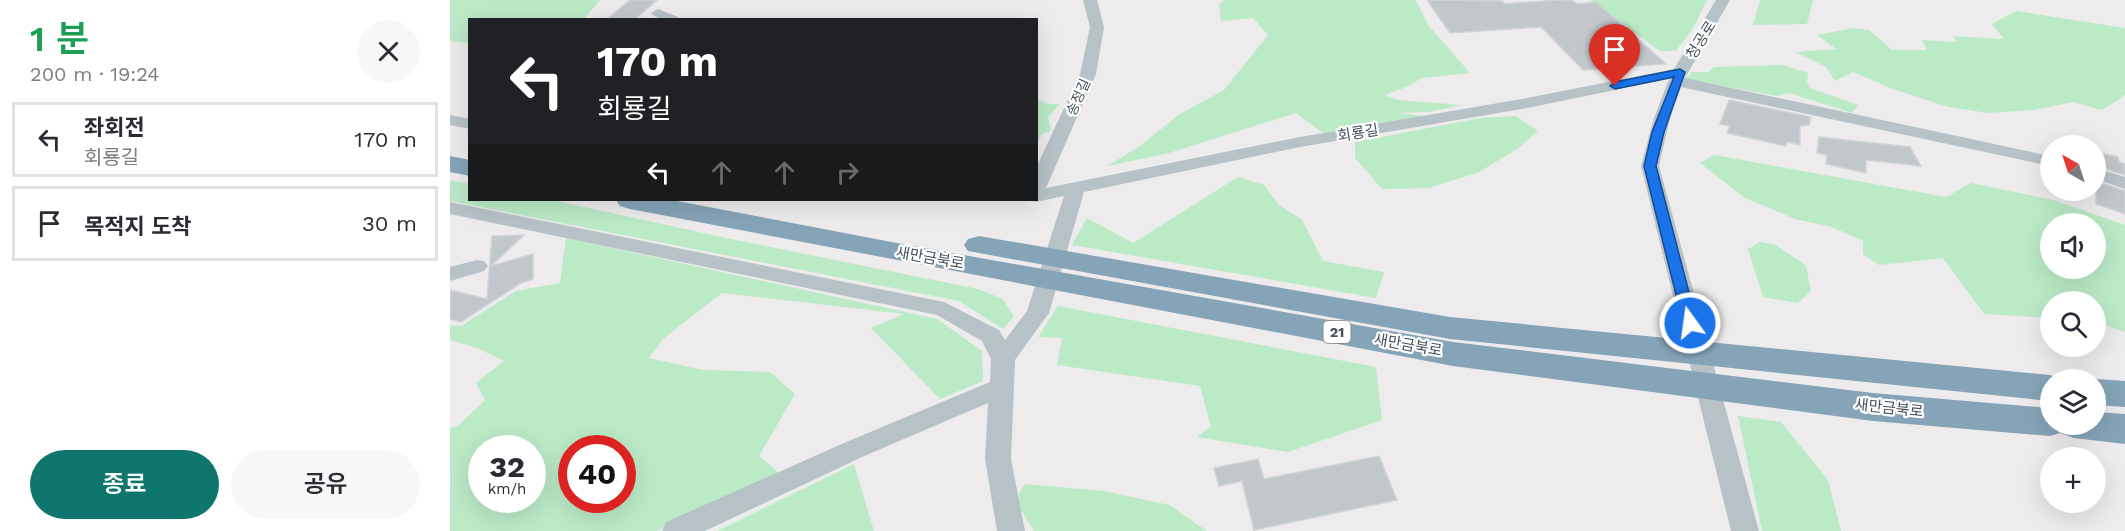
<!DOCTYPE html>
<html lang="ko">
<meta charset="utf-8">
<style>
body{margin:0;font-family:"Work Sans","Noto Sans KR",sans-serif;background:#f7f7f7;color:#2b2b33;height:100vh;display:flex;flex-direction:column;font-size:22px;white-space:nowrap}
*{box-sizing:border-box;margin:0}
p{font-size:20px;color:#7c7c81}
.icon{flex:none;width:33px;height:33px;fill:none;stroke:currentColor;stroke-width:2;stroke-linecap:round;stroke-linejoin:round}
.map{position:relative;flex:1;overflow:hidden}
.panel{display:flex;flex-direction:column;background:#fff;width:450px}
.panel>*{flex:none}
.banner{position:absolute;left:18px;top:18px;width:570px;height:183px;border-radius:0px;box-shadow:0 6px 24px #0002;background:#202124;color:#fff;overflow:hidden}
.needle{width:39px;rotate:321deg}
.buttons{position:absolute;left:1590px;top:135px;display:grid;gap:12px}
.buttons a{display:grid;place-items:center;width:66px;height:66px;border-radius:50%;background:#fff;box-shadow:0 6px 24px #0002;font-size:30px}
.speed{position:absolute;left:18px;top:435px;display:flex;gap:12px;font-size:30px;font-weight:700;text-align:center}
.speed>*{display:grid;place-content:center;width:78px;height:78px;border-radius:50%;background:#fff;box-shadow:0 6px 24px #0002;line-height:1}
.speed small{font-size:15px;font-weight:400}
.speed .limit{border:9px solid #d22;background:#fff;color:#111}
.pin{position:absolute;display:grid;place-items:center;width:51px;height:51px;color:#fff;margin:-62px -26px;border-radius:50% 50% 50% 0;rotate:-45deg;box-shadow:0 0 6px #0007}
.pin .icon{rotate:45deg}
.me{position:absolute;width:66px;margin:-33px;rotate:346deg;stroke-linejoin:round;filter:drop-shadow(0 0 4px #0008)}
.turn{display:flex;align-items:center;gap:21px;height:126px;padding:0 30px;font-size:27px}
.turn .icon{width:78px;height:78px;stroke-width:2.5}
.turn b{display:block;font-size:42px;line-height:51px}
.lanes{display:flex;align-items:center;height:57px;padding:0 30px;background:#0003;justify-content:center;gap:30px;direction:ltr}
.lanes .off{opacity:.35}
.round{display:grid;place-items:center;flex:none;width:63px;height:63px;border-radius:32px;background:#f7f7f7}
.headline{display:flex;align-items:center;justify-content:space-between;height:102px;padding:0 30px}
h1{font-size:36px;font-weight:600;line-height:45px;color:#1e9e55}
.button{display:flex;gap:12px;margin-top:auto;padding:12px 30px}
.button a{flex:1;height:69px;border-radius:36px;background:#0f766e;color:#fff;font-size:24px;font-weight:600;line-height:69px;text-align:center}
.button a+a{background:#f7f7f7;color:#2b2b33}
ul{padding:0;list-style:none}
li{display:flex;align-items:center;gap:18px;height:75px;margin:0 12px 9px;padding:0 18px;border:3px solid #e1e1e2;border-radius:0px}
li div{flex:1}
li b{display:block;font-size:22px}
li em{font-style:normal}
main{display:flex;flex:1;min-height:0}
.map>svg:first-child{display:block}
.green{fill:#bbeac7;fill-rule:evenodd}
.building{fill:#c2c7cb;stroke:#d0d3d7;stroke-width:1.5}
.lines{fill:none;stroke-linecap:round;stroke-linejoin:round}
.minor{fill:#b7c2c7;fill-rule:evenodd}
.highway{fill:#86a4b8;fill-rule:evenodd}
.route{fill:#1a73e8;stroke:#114b97;stroke-width:1.5}
.labels{text-anchor:middle;stroke-width:4.5;stroke-linejoin:round;paint-order:stroke}
.far-street-label{font-size:14px;fill:#455157;stroke:#fff}
.shield{fill:#fff;stroke:#7d8589;stroke-width:1.5}
.shield-label{font-size:14px;font-weight:bold;fill:#455157}
.street-label{font-size:15px;fill:#455157;stroke:#fff}
</style>
<main>
<section class="panel">
<div class="headline"><div><h1>1 분</h1><p>200 m · 19:24</p></div><a class="round"><svg class="icon" aria-label="close" viewBox="0 0 24 24"><path d="M6 6l12 12M18 6L6 18"/></svg></a></div>
<ul>
<li><svg class="icon" aria-label="left" viewBox="0 0 24 24"><path d="M17 20v-9H6M10 6l-5 5 5 5"/></svg><div><b>좌회전</b><p>회룡길</p></div><em>170 m</em></li>
<li><svg class="icon" aria-label="arrive" viewBox="0 0 24 24"><path d="M6 21V4h12l-3 4 3 4H6"/></svg><div><b>목적지 도착</b></div><em>30 m</em></li>
</ul>
<div class="button"><a>종료</a><a>공유</a></div>
</section>
<div class="map">
<svg width="1675" height="531" viewBox="0 0 1675 531">
<rect width="100%" height="100%" fill="#eeebec"/>
<path class="green" d="M0,0H150L134,19L20,20L19,43L0,41Z
M775,0H966L978,25L1020,73L972,78L956,87L935,95L948,100L1011,105L979,112L946,113L978,116L873,133L846,113L719,153L658,166L691,145L730,114L774,90L818,35L803,18L771,21L769,5Z
M1141,0H1257L1243,28L1226,51H1210Z
M1310,0H1363L1357,24L1303,25Z
M1566,11L1675,28V95L1652,110L1623,102L1584,110L1538,113L1498,107L1443,89L1403,72L1385,81L1376,67L1345,52L1386,49L1367,35L1403,28L1419,30L1442,50H1477L1472,40L1507,42L1503,36L1554,39L1542,24Z
M1333,65L1358,73L1357,82L1360,88L1408,105L1402,113L1339,93L1328,96L1236,79L1242,72H1258L1264,67Z
M587,99L598,104H610L598,117L601,131L592,134L587,142Z
M1066,116L1088,131L1067,149L1029,172L979,188L932,189L905,158V142L1031,118Z
M1264,155L1496,197L1521,183L1603,200L1675,225V332L1646,322V302H1600V318L1534,314L1493,258L1429,265L1413,254V241L1382,227L1345,219L1295,198L1250,163ZM1600,224H1646V268H1600Z
M788,177L814,185L829,205L852,220L873,261L934,272L926,298L622,245L637,218L683,243Z
M0,180L19,184L20,200H102L281,239L528,289L553,299L564,317L553,329L509,301L0,201Z
M116,238L487,319L532,351L533,381L490,399L421,328L454,314L272,293L214,338L199,358L253,370L320,372L345,394L309,456L329,473L206,531H0V428L8,426L35,400L26,383L54,361L27,348L0,340V325L11,326L66,291L110,283ZM32,448H82V500H32ZM122,448H172V500H122Z
M1310,242L1326,245L1356,266L1361,291L1348,303L1313,297L1298,249Z
M608,306L926,367L932,420L838,452L746,437L761,427L750,386L607,365L612,338L588,337Z
M1288,416L1331,422L1378,480L1391,531H1312Z
M404,464L424,531H267Z
M574,484L654,491L719,505L757,531H584L566,502Z"/>
<path class="building" d="M180,0H207L184,20H156Z
M977,0L1053,1L1054,4L1108,0H1122L1127,4L1146,2L1216,64L1133,70L1091,27L1000,33Z
M1279,100L1361,117L1359,125L1350,126V145L1337,142L1336,146L1277,133L1280,126L1270,124Z
M1369,137L1460,147L1471,166L1416,160V173L1376,164L1377,155L1367,153Z
M1646,152L1668,157L1669,162L1675,164V175L1646,166Z
M1646,181L1675,191V214L1646,204Z
M74,235L41,266L83,254V279L71,283L11,322L0,319V290L37,299L42,236Z
M929,456L947,500L804,530L792,481L769,486L764,468L808,459L814,479Z"/>
<g class="lines">
<path class="minor" d="M633,0H647L654,27L646,74L596,188L850,137L1077,98L1224,69L1266,0H1280L1235,78L1600,156V166L1231,87L1220,118L1209,166L1309,531H1281L1191,166L1204,118L1219,79L1077,108L850,147L634,192L599,313L565,360L561,459L575,531H547L535,459L538,403L412,457L255,531H212L216,522L394,443L540,382L541,359L532,341L487,315L0,214V202L494,302L549,330L555,340L577,311L614,196L586,202L579,200H586V168L630,74L640,27Z
M208,9L228,17L230,20C219,20 208,21 201,13Z
M0,115L20,119V129L0,125Z
M1646,168L1675,177V189L1646,179Z
M27,260L34,261L38,266L34,271L0,281V267Z"/>
<path class="highway" d="M0,156L20,160V176L0,172Z
M166,200H222L452,244L1003,342L1423,393L1600,408V424H1646V412L1675,414V444L1624,438L1610,433L1600,436L1423,421L1003,366L180,209L170,206Z
M529,236L1000,317L1600,375L1614,380H1600V401L1000,339L518,251L514,245L518,239Z
M1646,379L1675,381V407L1646,405V380H1643Z"/>
</g>
<path class="route" d="M1230,69L1235,72L1214,132L1206,166L1247,323L1240,328L1233,323L1194,166L1202,132L1224,77L1165,89L1160,86L1165,82Z"/>
<g class="labels">
<g class="far-street-label">
<text transform="translate(628 97) rotate(-66)" y="5">송정길</text>
</g>
<rect class="shield" x="873.5" y="321" width="27" height="22" rx="4.5"/>
<g class="shield-label">
<text x="887" y="337">21</text>
</g>
<g class="street-label">
<text transform="translate(1251 40) rotate(-58)" y="5">청공로</text>
<text transform="translate(908 133) rotate(-9)" y="5">회룡길</text>
<text transform="translate(480 258) rotate(10)" y="5">새만금북로</text>
<text transform="translate(958 345) rotate(10)" y="5">새만금북로</text>
<text transform="translate(1439 408) rotate(6)" y="5">새만금북로</text>
</g>
</g>
</svg>
<div class="buttons">
<a><svg class="needle" viewBox="-14 -14 28 28"><path d="M0-13l5 13h-10z" fill="#e53935"/><path d="M0 13l5-13h-10z" fill="#7c7c81"/></svg></a>
<a><svg class="icon" aria-label="sound" viewBox="0 0 24 24"><path d="M4 9h4l5-4v14l-5-4H4zM17 9q2 3 0 6"/></svg></a>
<a><svg class="icon" aria-label="search" viewBox="0 0 24 24"><circle cx="10" cy="10" r="6"/><path d="M15 15l6 6"/></svg></a>
<a><svg class="icon" aria-label="layers" viewBox="0 0 24 24"><path d="M12 4l9 5-9 5-9-5zM3 14l9 5 9-5"/></svg></a>
<a>+</a>
</div>
<div class="speed"><div>32<small>km/h</small></div><div class="limit">40</div></div>
<div class="pin" style="left:1165px;top:86px;background:#d93025"><svg class="icon" aria-label="arrive" viewBox="0 0 24 24"><path d="M6 21V4h12l-3 4 3 4H6"/></svg></div>
<svg class="me" style="left:1240px;top:323px" viewBox="-20 -20 40 40"><circle r="17" fill="#1a73e8" stroke="#fff" stroke-width="3"/><path d="M0-11L8 9 0 5-8 9z" fill="#fff"/></svg>
<div class="banner">
<div class="turn"><svg class="icon" aria-label="left" viewBox="0 0 24 24"><path d="M17 20v-9H6M10 6l-5 5 5 5"/></svg><div><b>170 m</b>회룡길</div></div>
<div class="lanes"><svg class="icon" aria-label="left" viewBox="0 0 24 24"><path d="M17 20v-9H6M10 6l-5 5 5 5"/></svg><svg class="icon off" aria-label="ahead" viewBox="0 0 24 24"><path d="M12 20V5M6 11l6-6 6 6"/></svg><svg class="icon off" aria-label="ahead" viewBox="0 0 24 24"><path d="M12 20V5M6 11l6-6 6 6"/></svg><svg class="icon off" aria-label="right" viewBox="0 0 24 24"><path d="M7 20v-9h11M14 6l5 5-5 5"/></svg></div>
</div>
</div>
</main>
